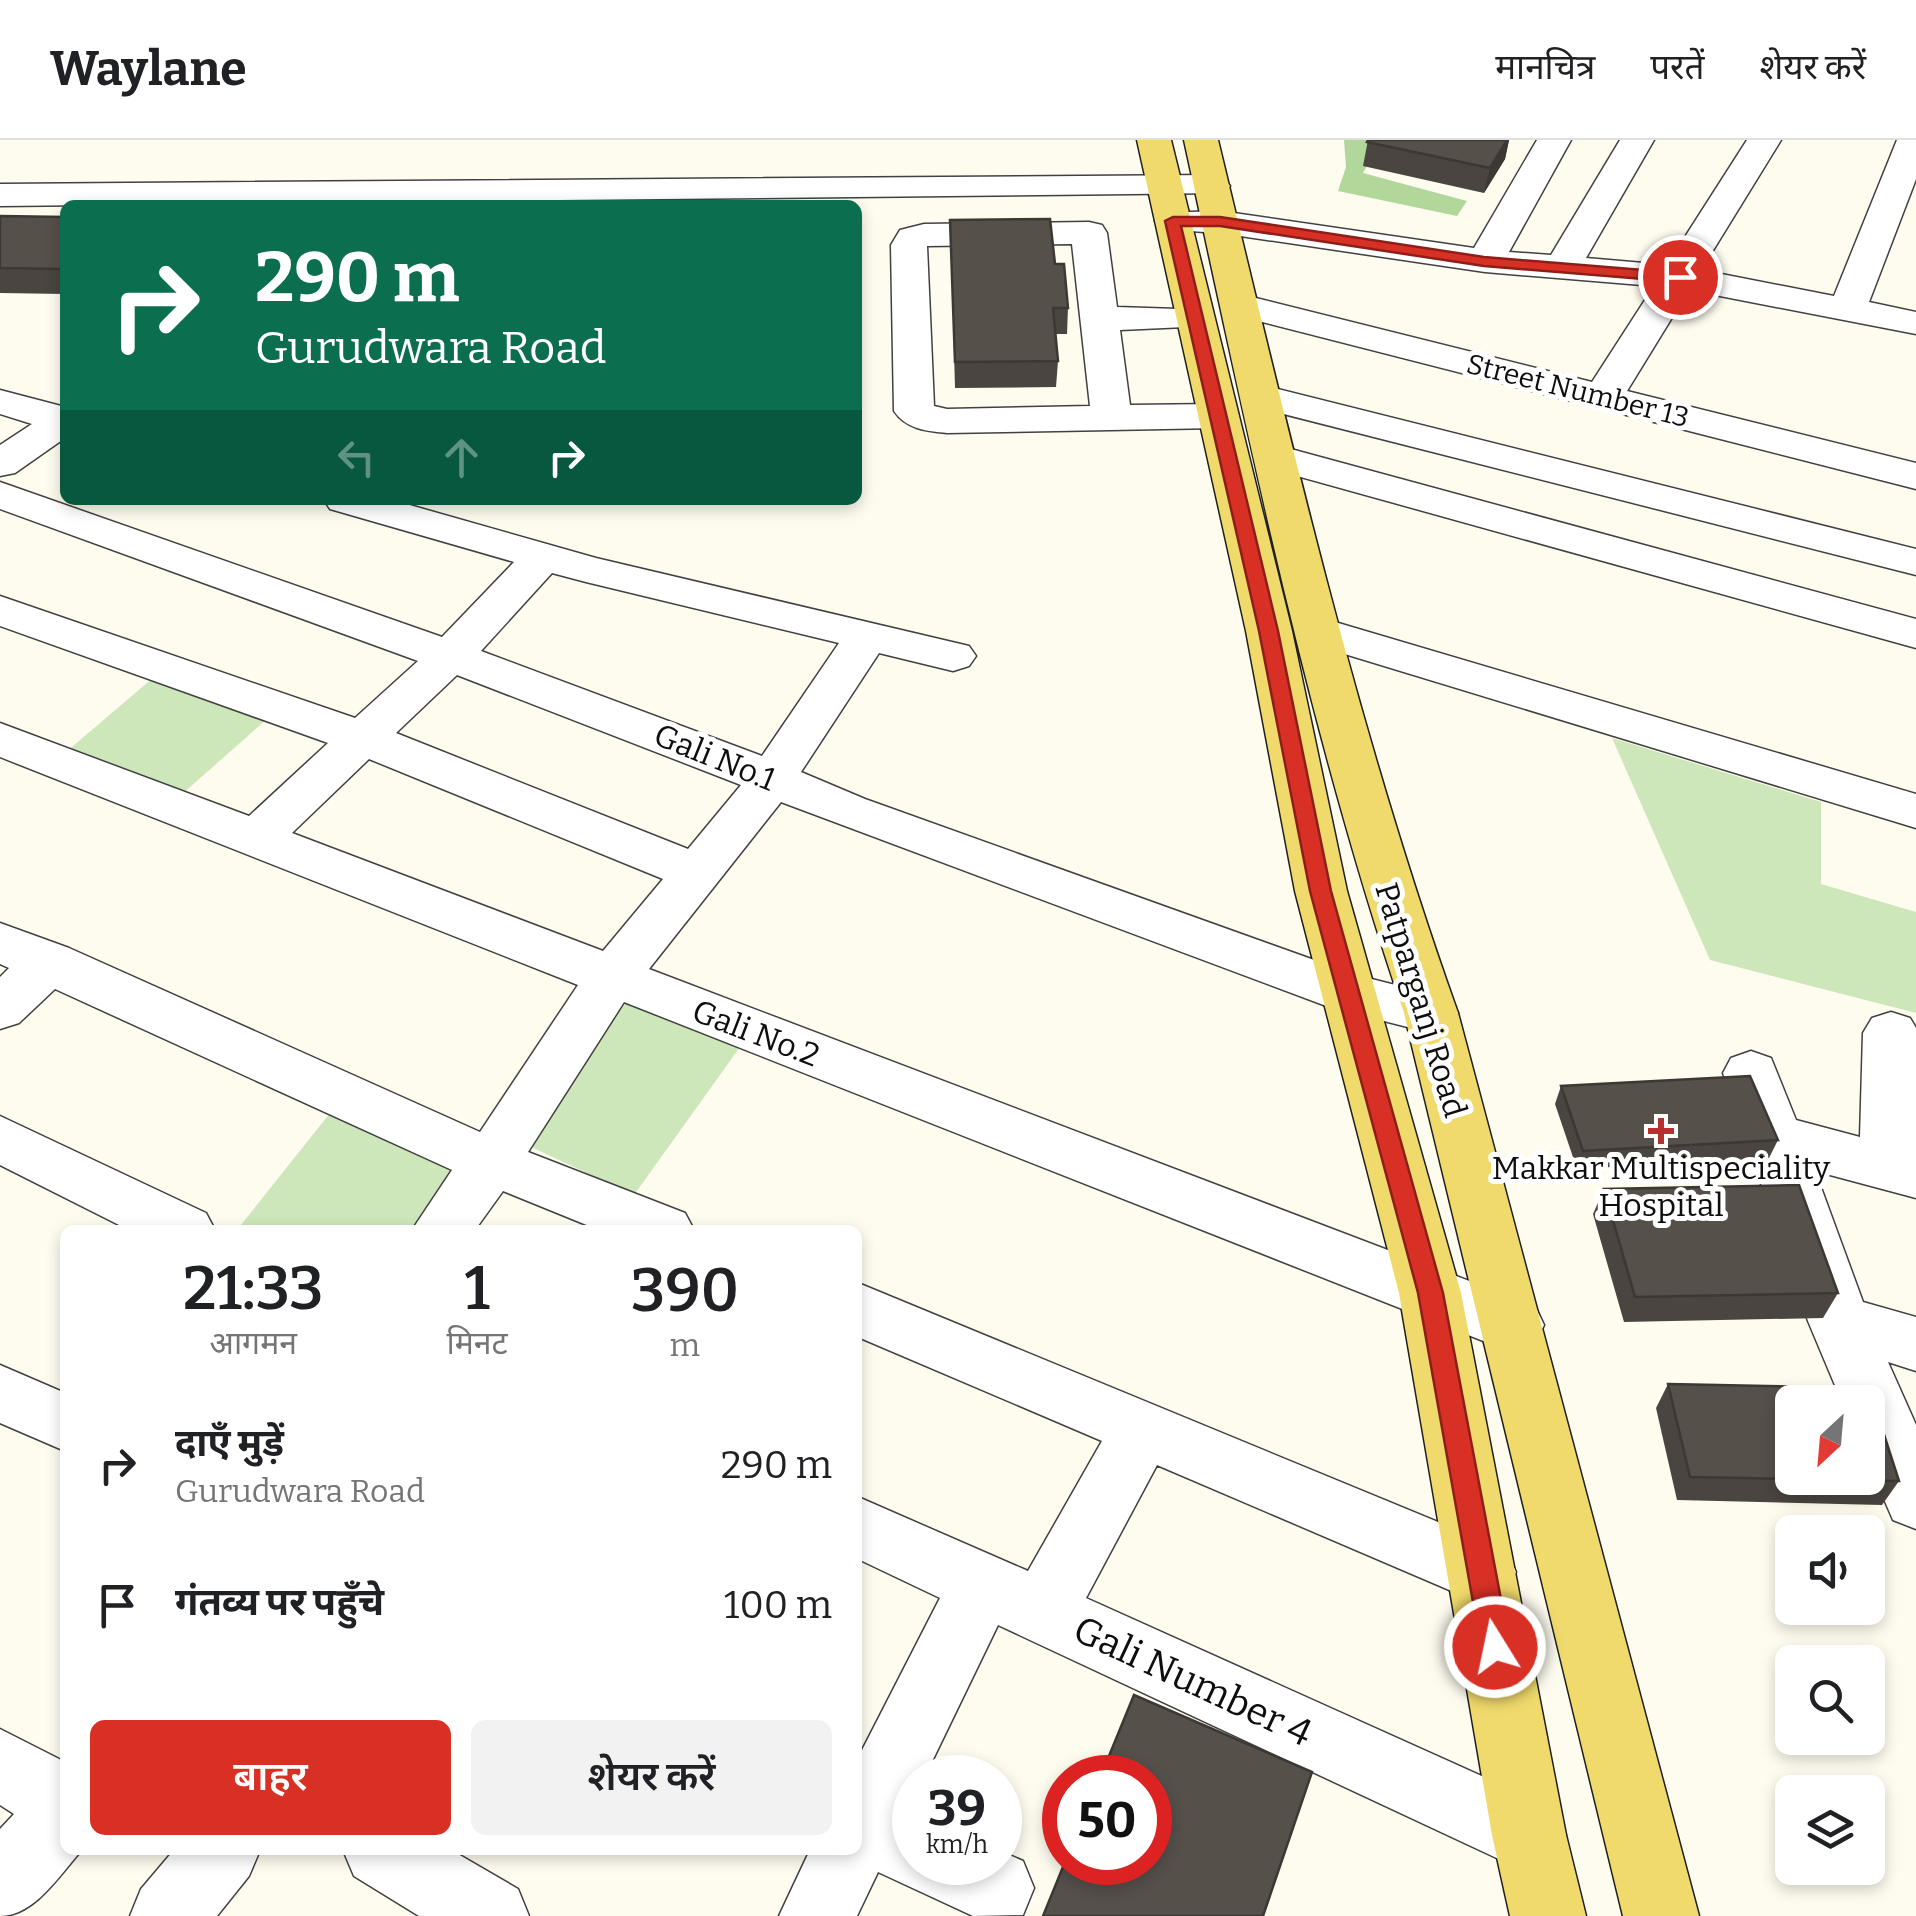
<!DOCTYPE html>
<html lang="hi">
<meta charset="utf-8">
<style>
body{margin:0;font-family:Bitter,"Noto Sans Devanagari",serif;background:#f2f2f2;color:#202124;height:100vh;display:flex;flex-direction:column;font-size:38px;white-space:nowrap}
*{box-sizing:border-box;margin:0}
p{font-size:32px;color:#757577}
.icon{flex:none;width:55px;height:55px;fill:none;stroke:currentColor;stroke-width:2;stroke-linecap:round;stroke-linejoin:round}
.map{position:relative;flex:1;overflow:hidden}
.drawer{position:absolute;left:60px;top:1085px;width:802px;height:630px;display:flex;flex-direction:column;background:#fff;border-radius:15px;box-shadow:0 5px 15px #0003}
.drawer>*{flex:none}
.hud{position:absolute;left:60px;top:60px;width:802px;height:305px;border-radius:15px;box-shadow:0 5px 15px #0003;background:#0b6e4f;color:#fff;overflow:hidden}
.needle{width:65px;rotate:206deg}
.buttons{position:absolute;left:1775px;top:1245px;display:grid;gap:20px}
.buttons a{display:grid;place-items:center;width:110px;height:110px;border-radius:15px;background:#fff;box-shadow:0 5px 15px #0003;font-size:50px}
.speed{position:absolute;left:892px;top:1615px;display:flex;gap:20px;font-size:50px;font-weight:700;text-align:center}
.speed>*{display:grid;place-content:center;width:130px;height:130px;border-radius:50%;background:#fff;box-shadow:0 5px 15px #0003;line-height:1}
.speed small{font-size:25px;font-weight:400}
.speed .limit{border:15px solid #d22;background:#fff;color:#111}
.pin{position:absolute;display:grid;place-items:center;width:85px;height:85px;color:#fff;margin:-42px;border:5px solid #fff;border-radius:50%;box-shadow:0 2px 10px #0007}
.me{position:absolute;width:110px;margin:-55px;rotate:350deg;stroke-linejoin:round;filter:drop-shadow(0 0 8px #0008)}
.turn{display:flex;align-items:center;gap:35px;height:210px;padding:0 30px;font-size:45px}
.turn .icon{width:130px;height:130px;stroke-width:2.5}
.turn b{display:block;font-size:70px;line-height:85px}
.lanes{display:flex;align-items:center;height:95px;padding:0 30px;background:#0003;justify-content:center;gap:50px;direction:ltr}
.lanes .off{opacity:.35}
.eta{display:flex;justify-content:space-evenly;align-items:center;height:170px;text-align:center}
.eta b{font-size:60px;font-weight:600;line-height:70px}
.action{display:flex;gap:20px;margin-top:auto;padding:20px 30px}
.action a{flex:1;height:115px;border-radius:15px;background:#d93025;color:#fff;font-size:40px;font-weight:600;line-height:115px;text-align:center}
.action a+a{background:#f2f2f2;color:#202124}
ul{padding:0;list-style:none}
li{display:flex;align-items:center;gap:30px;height:140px;padding:0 30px}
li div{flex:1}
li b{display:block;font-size:38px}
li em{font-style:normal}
header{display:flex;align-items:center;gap:60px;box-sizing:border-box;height:140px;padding:0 50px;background:#fff;border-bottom:2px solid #e0e0e0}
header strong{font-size:48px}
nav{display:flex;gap:55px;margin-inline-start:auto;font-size:35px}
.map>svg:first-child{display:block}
.green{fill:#cee7ba}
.forest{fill:#b2d79a}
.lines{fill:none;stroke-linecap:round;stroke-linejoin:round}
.minor-casing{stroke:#414141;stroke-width:3}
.major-casing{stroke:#1f1f1f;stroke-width:3}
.minor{fill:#fff;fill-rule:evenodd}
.major{fill:#f1da6c;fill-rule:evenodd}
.wall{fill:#4a4540}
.shaded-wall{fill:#3c3834}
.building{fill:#56504b;stroke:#3c3834;stroke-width:2.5;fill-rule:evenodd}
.route{fill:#d93025;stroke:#8d1f18;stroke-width:2.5}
.poi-dot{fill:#b6302d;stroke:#fff;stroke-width:4}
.labels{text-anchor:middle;stroke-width:10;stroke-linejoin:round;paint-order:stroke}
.far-street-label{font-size:28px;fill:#0e0e0e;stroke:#fff}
.street-label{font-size:32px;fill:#0e0e0e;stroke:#fff}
.poi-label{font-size:32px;fill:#0e0e0e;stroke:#fff}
.near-street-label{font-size:38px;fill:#0e0e0e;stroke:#fff}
</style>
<header>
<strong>Waylane</strong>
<nav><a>मानचित्र</a><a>परतें</a><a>शेयर करें</a></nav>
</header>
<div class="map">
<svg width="1916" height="1776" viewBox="0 0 1916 1776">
<rect width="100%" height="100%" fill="#fefcef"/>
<path class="green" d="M154,537L268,578L180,656L66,612Z
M1612,598L1821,662V744L1916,772V873L1710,820Z
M626,863L740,907L634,1055L516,1000Z
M334,968L474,1032L425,1090H237Z"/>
<path class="forest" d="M1344,0H1382L1363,33L1467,61L1457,76L1338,51L1346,27Z"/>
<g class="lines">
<defs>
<path id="minor" d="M1537,0H1571L1509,112L1551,115L1620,0H1654L1586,118L1667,125L1747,0H1781L1701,130L1834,156L1897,0H1916V39L1869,162L1916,172V194L1689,150L1627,251L1916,323V349L1227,173L1221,165L1227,157L1240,154L1592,242L1654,146L1485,132L1220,93L1160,89L1155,81L1160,73L1220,71L1474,108Z
M1212,35L1224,39L1230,46L1224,53L0,66V44Z
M1089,82L1102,85L1107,93L1117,167L1208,170L1214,178L1208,186L1120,190L1130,265L1218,264L1232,267L1238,276L1232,285L1218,288L947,293C926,291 906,289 894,271L891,105L900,90L924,84ZM1072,104L1090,266L947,269L934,266L927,106Z
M1262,245L1916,409V435L1248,265L1242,257L1248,249Z
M0,250L65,267V298L15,333L0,336V305L32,284L0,274Z
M1276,305L1916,479V508L1261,326L1255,317L1261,308Z
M0,342L442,497L514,422L330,369L324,360H392L596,418L969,506L976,516L969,526L953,531L879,513L801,632L865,659L1356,835L1450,859L1458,873L1450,887L1431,893L1329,867L781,662L649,829L1535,1166L1544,1185L1535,1204L1513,1211L1491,1204L624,862L528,1012L685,1073L694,1090H599L503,1051L475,1090H412L452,1030L55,849L19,883L0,889V837L9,828L0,824V783L69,808L480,992L578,845L0,617V583L249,676L328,603L0,486V456L355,578L418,521L0,369ZM552,433L586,442L839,503L762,616L481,511ZM457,535L741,645L688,709L396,593ZM369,619L663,739L603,811L292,693Z
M1318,477L1916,654V688L1302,501L1295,491L1302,481Z
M1891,872L1910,878L1916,888V1058L1815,1031L1863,1162L1916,1177V1231L1888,1222L1916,1285V1389L1893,1380L1868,1322V1262H1842L1808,1181L1723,933L1731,918L1751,911L1771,918L1796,980L1860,997L1863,893L1872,878Z
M0,976L206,1073L215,1090H129L0,1025Z
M858,1143L1506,1410L1516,1432L1506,1454L1482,1464L1157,1325L1086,1458L1555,1669L1566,1695L1555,1721L1529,1732L1503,1721L998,1485L924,1638H915V1656L908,1670L915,1673V1722H1000V1711L1023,1721L1034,1748L1023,1775L973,1776L878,1732L857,1776H779L810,1710H858V1618L940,1458L858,1419V1357L1028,1431L1102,1301L858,1197Z
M0,1225L65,1253V1311L0,1283Z
M0,1589L65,1622V1710H82C60,1734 35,1776 0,1776V1689L14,1674L0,1665Z
M174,1710H260L249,1736L217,1776H130L141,1749Z
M343,1710H451L518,1749L529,1776H419L354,1736Z"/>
<path id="major" d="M1137,0H1171L1292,491L1347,751L1461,1153L1566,1695L1586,1776H1510L1492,1695L1399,1153L1295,751L1246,491Z
M1184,0H1218C1289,294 1356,588 1458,873L1699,1776H1623L1404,873C1307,587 1248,294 1184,0Z"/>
</defs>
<use href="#minor" class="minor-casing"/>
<use href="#major" class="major-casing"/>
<use href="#minor" class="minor"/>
<use href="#major" class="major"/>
</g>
<path class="wall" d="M1368,0H1509L1505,19L1484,53L1363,26Z
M0,76L65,77V154L0,153Z
M951,105L1055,124L1068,168L1067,194H1055L1058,221L1056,247L955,248Z
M1561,946L1778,1000L1769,1018L1577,1029L1555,964Z
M1604,1049L1838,1153L1823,1178L1624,1182L1593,1074Z
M1668,1244L1899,1341L1882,1365L1677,1360L1656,1268Z"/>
<path class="shaded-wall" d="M1507,0H1509L1505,19L1484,53L1490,28Z"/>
<path class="building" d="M1368,0H1507L1490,28L1367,2Z
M0,76L65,77V129L0,128Z
M1050,79L1055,124H1064L1068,168H1053L1058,221L955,222L950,80Z
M1750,936L1778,1000L1583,1011L1561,946Z
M1799,1045L1838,1153L1635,1157L1604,1049Z
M1668,1244L1869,1248L1899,1341L1690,1337ZM1792,1262H1868V1338H1792Z
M1134,1555L1312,1632L1263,1776H1043L1065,1722H1150V1638H1100Z"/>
<path class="route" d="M1173,77H1220L1484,117L1680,133L1687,137L1680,142L1484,126L1220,86H1181L1278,491L1331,751L1443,1153L1510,1507L1505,1517L1495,1521L1485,1517L1481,1507L1418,1153L1310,751L1259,491L1165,81Z"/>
<path class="poi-dot" d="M1656 976h10v10h10v10h-10v10h-10v-10h-10v-10h10z"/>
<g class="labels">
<g class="far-street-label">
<text transform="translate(1578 250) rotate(14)" y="10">Street Number 13</text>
</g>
<g class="street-label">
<text transform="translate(715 617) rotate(22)" y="11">Gali No.1</text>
<text transform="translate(1421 860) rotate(73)" y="11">Patparganj Road</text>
<text transform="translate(756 893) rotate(21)" y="11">Gali No.2</text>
</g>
<g class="poi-label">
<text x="1661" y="1039">Makkar Multispeciality<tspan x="1661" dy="37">Hospital</tspan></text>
</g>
<g class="near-street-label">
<text transform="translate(1193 1541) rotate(25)" y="13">Gali Number 4</text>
</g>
</g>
</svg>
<div class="buttons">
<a><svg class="needle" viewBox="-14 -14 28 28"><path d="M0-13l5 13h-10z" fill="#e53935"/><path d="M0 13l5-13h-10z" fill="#757577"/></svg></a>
<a><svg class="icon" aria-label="sound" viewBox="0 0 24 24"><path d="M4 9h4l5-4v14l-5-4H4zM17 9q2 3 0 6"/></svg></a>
<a><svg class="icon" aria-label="search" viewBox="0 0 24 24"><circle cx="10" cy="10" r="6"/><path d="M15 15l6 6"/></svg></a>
<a><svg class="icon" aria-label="layers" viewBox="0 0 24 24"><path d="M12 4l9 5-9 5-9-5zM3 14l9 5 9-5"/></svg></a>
</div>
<div class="speed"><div>39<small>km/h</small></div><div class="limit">50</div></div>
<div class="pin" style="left:1680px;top:137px;background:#d93025"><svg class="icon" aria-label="arrive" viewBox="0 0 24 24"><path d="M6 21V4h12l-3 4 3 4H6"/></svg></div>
<svg class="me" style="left:1495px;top:1507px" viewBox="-20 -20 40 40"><circle r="17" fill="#d93025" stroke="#fff" stroke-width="3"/><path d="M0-11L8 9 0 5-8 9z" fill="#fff"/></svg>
<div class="hud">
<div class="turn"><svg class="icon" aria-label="right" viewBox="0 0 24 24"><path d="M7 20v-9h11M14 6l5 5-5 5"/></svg><div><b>290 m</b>Gurudwara Road</div></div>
<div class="lanes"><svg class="icon off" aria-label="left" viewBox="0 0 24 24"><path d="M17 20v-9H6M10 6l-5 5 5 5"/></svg><svg class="icon off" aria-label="ahead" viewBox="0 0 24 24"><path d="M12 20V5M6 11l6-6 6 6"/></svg><svg class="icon" aria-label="right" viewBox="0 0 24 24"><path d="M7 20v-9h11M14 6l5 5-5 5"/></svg></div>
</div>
<section class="drawer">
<div class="eta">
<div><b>21:33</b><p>आगमन</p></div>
<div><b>1</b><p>मिनट</p></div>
<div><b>390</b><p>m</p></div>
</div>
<ul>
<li><svg class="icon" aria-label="right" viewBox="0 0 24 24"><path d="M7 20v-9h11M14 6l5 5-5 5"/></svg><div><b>दाएँ मुड़ें</b><p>Gurudwara Road</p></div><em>290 m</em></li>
<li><svg class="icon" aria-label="arrive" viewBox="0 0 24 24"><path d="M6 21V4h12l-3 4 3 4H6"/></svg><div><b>गंतव्य पर पहुँचे</b></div><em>100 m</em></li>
</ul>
<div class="action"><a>बाहर</a><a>शेयर करें</a></div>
</section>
</div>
